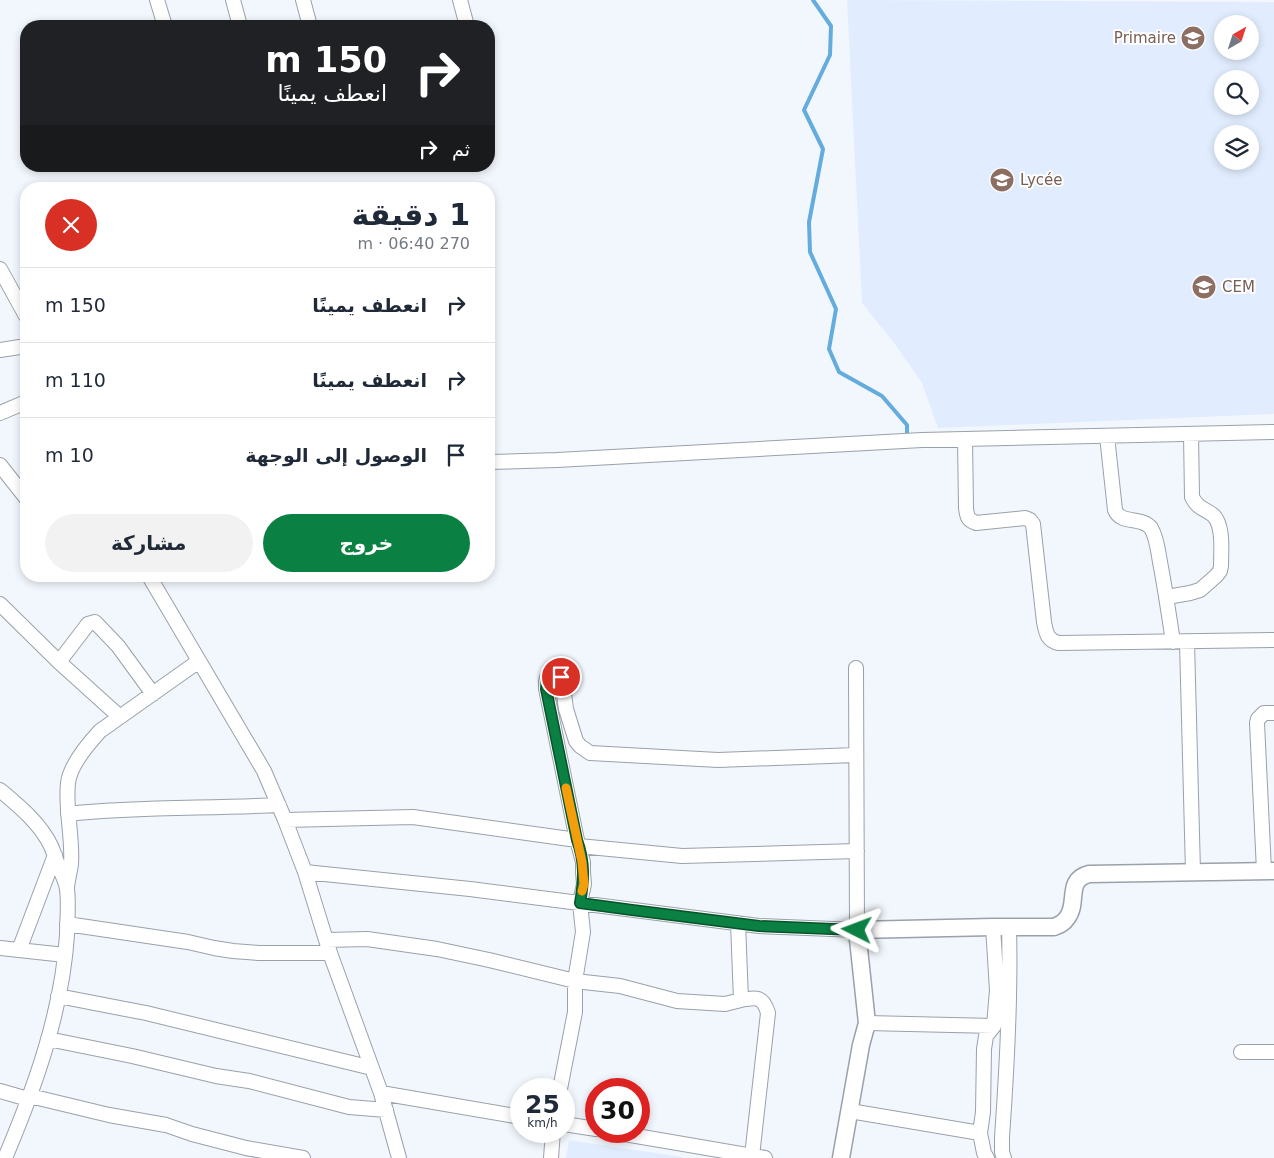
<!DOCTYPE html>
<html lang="ar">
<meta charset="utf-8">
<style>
body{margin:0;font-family:"DejaVu Sans",Cairo,sans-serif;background:#f2f2f3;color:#1f2937;direction:rtl;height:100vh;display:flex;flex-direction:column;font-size:19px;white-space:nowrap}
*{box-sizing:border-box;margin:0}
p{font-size:16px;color:#747a83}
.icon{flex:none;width:28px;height:28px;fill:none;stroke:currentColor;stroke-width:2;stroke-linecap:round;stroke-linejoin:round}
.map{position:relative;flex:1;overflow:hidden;direction:ltr}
.side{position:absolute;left:20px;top:182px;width:475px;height:400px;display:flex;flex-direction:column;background:#fff;border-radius:20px;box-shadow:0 2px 8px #0003;direction:rtl}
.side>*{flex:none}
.guide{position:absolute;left:20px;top:20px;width:475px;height:152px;border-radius:20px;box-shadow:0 2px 8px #0003;direction:rtl;background:#202124;color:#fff;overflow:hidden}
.needle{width:32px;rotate:39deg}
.fabs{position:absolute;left:1214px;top:15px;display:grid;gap:10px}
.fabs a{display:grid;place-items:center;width:45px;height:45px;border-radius:50%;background:#fff;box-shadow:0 2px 8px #0003;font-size:25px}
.speed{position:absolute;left:510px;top:1078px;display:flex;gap:10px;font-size:25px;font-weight:700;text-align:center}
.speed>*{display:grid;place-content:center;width:65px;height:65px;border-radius:50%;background:#fff;box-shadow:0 2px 8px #0003;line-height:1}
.speed small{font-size:12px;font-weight:400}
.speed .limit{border:8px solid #d22;background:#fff;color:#111}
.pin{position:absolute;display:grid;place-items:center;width:42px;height:42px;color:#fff;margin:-21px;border:2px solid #fff;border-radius:50%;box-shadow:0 1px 5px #0007}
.me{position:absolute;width:55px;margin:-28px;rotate:273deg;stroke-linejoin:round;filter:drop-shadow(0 0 4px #0008)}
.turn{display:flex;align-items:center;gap:18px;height:105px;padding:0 25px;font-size:22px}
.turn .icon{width:65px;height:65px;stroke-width:2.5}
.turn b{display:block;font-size:35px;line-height:42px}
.then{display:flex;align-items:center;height:48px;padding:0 25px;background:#0003;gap:10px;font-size:19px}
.round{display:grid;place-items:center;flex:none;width:52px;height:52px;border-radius:26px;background:#f2f2f3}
.overview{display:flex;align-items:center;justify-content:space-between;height:85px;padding:0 25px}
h1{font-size:30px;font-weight:700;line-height:38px}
.button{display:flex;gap:10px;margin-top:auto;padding:10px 25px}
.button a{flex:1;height:58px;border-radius:30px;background:#0b8043;color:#fff;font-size:20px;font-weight:700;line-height:58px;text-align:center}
.button a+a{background:#f2f2f3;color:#1f2937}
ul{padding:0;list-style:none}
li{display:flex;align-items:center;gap:15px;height:75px;padding:0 25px;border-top:1px solid #e0e1e3}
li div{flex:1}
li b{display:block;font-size:19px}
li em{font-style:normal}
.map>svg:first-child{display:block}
.built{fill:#e1edfe;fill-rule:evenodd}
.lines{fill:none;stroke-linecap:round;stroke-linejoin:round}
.stream{stroke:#63acdd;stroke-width:4}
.minor-casing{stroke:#99a1aa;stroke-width:16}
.tertiary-casing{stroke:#99a1aa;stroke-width:19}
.minor{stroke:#fff;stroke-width:14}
.tertiary{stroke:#fff;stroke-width:16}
.route-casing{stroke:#07532c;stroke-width:12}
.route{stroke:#0b8043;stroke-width:9}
.slow{stroke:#f59e0b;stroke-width:9}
.labels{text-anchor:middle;stroke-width:4;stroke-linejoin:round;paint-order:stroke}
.education-label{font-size:15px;fill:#785e54;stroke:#fff;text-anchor:start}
</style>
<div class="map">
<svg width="1274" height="1158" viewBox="0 0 1274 1158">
<rect width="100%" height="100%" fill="#f2f7fd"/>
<path class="built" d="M847,0L1274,2V414L938,428L922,383L894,343L862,303ZM1222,24H1250V51H1222ZM1222,79H1250V106H1222ZM1222,134H1250V161H1222Z
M569,1140L682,1157V1158H566Z"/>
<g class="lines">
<path class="stream" d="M813,0L831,26L830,55L804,110L823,149L809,222L810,252L836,309L829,349L839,372L882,396L907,425V434"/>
<defs>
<path id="minor" d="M157,0L165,26
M233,0L240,26
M303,0L310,26
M460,0L467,26
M0,269L26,316
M0,350L26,346
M0,413L26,402
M1107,436L1115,510C1121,525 1142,516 1151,528C1157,538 1158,551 1160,562C1165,588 1169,615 1173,642
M965,439L966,508C967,517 968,520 976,523L1025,518L1030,520L1033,524L1044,622C1046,632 1047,641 1059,643L1274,640
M489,462L557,460L922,440L1274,432
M0,465L26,498
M149,576L264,771L285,820L305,872L330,953L381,1093L399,1158
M1167,597L1190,593L1200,590L1216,576L1220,571L1221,566C1221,552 1224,525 1213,515C1204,508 1198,509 1192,497L1191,434
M0,604L59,662L120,717
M1187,642L1193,872
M59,662L88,624L95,622L118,646L153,694
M0,790C19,806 40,823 51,846C54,853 56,860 59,867C62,874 66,882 67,889C69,904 67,920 67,935C62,1012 35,1087 5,1158
M68,814C138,806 209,809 279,805
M285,820L413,817L577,840L583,862V872L584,884L580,903L583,932L575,981V1012L560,1089
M577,840L546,689V682L547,678L555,673L562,679L566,709L576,741L580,746L590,753L718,760L856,755
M579,846L682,856L857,851
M1264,871L1257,723L1258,719L1264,713H1274
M305,872L470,889L759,926L857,930L856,668
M67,887C68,879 70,871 71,864C73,838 65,809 68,783C70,765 88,744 100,731L199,661
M738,923L741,1000C756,997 763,996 768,1013L752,1156
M67,924L188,942L214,948L233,951L259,953H330
M326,940L367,939L437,949L489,960L575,981L620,986L677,1001L725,1004L741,1000
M0,948L65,955
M19,950L55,855
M58,996L146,1013L372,1068
M867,1023L994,1026
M48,1039L132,1056L216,1076L249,1081L349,1107L386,1110
M1241,1052H1274
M0,1091L28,1099
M381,1093L521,1117
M30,1096L109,1115L166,1125L192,1134L246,1148L303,1158
M850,1111L980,1133
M564,1124L596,1129
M607,1131L765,1158
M551,1158L553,1131
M987,1158L984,1153L980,1133L983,1112L984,1049L986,1036L994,1026L997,990L993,927
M1004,1158L1002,1152V1137C1007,1067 1011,997 1009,927"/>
<path id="tertiary" d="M841,1158L861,1045L867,1023L857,930L993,927H1054C1059,925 1064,923 1067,918C1079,903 1065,880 1089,874L1274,871"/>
</defs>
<use href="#minor" class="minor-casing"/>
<use href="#tertiary" class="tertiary-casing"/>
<use href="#minor" class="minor"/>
<use href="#tertiary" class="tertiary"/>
</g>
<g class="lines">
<defs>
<path id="route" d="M561,677L555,673L547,678L546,689L577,840C585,862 584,880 580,903L632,910L759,926L857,930"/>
</defs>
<use href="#route" class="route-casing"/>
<use href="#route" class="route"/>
<path class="slow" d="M566,788L582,862L584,884L582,891"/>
</g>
<defs>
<symbol id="school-disc" viewBox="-11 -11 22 22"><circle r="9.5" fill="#8d6e63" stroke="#fff"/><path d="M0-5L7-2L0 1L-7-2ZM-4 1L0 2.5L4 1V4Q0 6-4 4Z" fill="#fff"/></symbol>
</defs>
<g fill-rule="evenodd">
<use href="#school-disc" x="1179" y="24" width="28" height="28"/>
<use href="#school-disc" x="988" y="166" width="28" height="28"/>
<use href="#school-disc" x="1190" y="273" width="28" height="28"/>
</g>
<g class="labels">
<g class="education-label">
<text x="1176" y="43" text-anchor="end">Primaire</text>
<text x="1020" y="185">Lycée</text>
<text x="1222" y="292">CEM</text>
</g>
</g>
</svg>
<div class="fabs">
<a><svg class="needle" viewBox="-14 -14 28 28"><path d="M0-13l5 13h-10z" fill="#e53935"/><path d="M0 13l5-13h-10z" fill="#747a83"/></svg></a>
<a><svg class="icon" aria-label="search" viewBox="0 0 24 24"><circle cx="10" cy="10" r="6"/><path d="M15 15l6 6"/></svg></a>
<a><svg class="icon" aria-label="layers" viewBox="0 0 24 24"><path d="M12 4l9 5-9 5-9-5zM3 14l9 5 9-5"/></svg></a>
</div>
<div class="speed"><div>25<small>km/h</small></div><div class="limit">30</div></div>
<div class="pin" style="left:561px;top:677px;background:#d93025"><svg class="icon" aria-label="arrive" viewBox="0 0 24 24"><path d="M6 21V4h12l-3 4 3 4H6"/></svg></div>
<svg class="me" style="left:857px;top:930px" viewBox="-20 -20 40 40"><path d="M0-17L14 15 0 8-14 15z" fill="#0b8043" stroke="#fff" stroke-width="4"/></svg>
<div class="guide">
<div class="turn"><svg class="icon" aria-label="right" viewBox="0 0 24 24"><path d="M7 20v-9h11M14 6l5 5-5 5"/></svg><div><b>150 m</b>انعطف يمينًا</div></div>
<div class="then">ثم<svg class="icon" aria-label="right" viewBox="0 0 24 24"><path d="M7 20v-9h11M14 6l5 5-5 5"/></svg></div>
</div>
<section class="side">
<div class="overview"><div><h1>1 دقيقة</h1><p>270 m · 06:40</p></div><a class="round" style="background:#d93025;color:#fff"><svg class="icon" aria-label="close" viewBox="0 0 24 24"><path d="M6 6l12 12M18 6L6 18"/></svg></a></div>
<ul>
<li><svg class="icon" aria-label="right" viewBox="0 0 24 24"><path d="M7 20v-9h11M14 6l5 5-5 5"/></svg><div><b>انعطف يمينًا</b></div><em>150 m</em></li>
<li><svg class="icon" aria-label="right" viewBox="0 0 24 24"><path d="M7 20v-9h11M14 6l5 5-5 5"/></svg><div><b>انعطف يمينًا</b></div><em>110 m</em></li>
<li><svg class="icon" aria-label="arrive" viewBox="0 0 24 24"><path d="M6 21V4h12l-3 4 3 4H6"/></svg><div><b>الوصول إلى الوجهة</b></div><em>10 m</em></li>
</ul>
<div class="button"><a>خروج</a><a>مشاركة</a></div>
</section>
</div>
